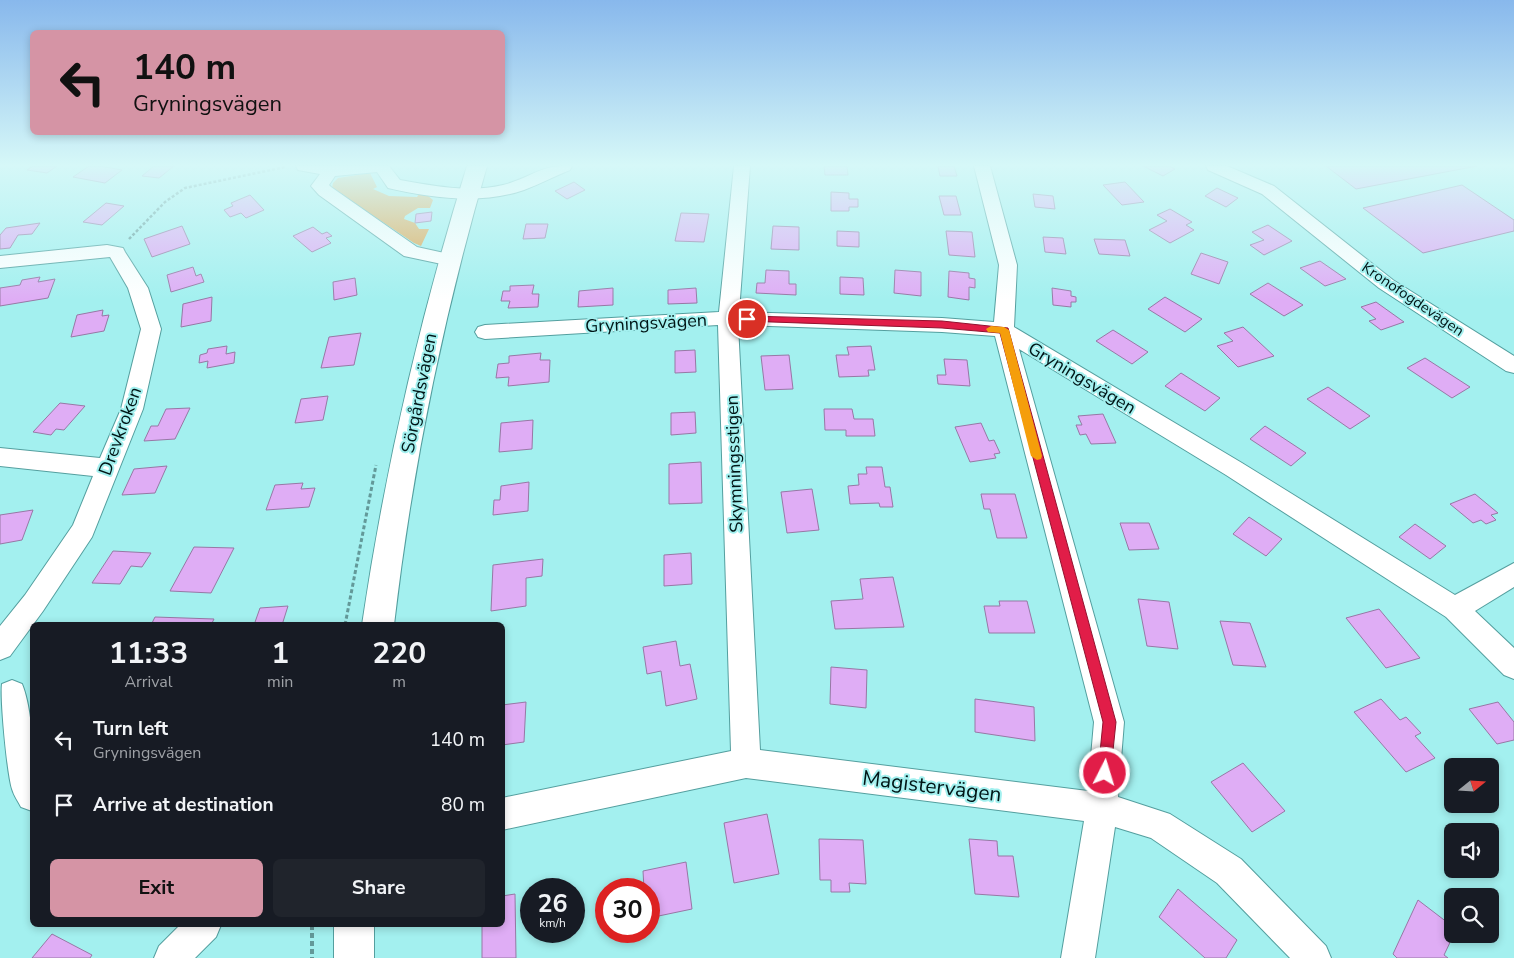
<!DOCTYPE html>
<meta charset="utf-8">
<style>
body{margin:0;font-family:"Nunito Sans",sans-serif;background:#20242c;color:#f1f3f6;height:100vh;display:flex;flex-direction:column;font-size:19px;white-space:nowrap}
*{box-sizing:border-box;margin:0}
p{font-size:16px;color:#9ea1a6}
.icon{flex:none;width:28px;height:28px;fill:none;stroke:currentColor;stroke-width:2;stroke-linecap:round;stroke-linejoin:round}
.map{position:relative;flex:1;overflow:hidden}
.drawer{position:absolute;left:30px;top:622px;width:475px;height:305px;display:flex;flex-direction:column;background:#171b24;border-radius:8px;box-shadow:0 2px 8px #0003}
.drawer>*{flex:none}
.guide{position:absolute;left:30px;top:30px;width:475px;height:105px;border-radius:8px;box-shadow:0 2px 8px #0003;background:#d594a5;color:#111;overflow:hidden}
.needle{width:32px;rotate:72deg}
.fabs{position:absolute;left:1444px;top:758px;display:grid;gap:10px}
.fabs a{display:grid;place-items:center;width:55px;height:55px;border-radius:8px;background:#171b24;box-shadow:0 2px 8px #0003;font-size:25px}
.speed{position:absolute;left:520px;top:878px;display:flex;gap:10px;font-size:25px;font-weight:700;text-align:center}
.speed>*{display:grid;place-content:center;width:65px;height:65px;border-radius:50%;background:#171b24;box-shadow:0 2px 8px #0003;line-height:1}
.speed small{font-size:12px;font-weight:400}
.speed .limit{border:8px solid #d22;background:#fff;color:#111}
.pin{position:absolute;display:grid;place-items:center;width:42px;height:42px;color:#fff;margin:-21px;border:2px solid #fff;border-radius:50%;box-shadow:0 1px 5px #0007}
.me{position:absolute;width:55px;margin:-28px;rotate:5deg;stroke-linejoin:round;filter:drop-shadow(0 0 4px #0008)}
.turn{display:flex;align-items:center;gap:18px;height:105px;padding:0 20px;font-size:22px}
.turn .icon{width:65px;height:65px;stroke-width:2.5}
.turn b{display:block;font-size:35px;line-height:42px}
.eta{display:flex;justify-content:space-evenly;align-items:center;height:85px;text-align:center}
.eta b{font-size:30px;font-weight:700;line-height:35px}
.action{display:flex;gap:10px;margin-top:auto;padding:10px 20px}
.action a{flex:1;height:58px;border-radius:8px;background:#d594a5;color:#111;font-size:20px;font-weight:700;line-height:58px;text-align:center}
.action a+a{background:#20242c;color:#f1f3f6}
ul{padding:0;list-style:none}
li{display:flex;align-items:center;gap:15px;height:65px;padding:0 20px}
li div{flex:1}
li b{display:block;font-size:19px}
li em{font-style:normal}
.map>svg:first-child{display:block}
.green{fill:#dfa753}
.building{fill:#dfadf5;stroke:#9778a5}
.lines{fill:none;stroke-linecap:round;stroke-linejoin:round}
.minor-casing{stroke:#549f9f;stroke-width:2}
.tertiary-casing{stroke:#549f9f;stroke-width:2}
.path-far2{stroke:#639999;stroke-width:2.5;stroke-dasharray:3 2;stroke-linecap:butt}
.path-far1{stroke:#639999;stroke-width:3;stroke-dasharray:4 2.5;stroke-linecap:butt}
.path{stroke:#639999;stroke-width:4;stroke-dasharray:5 3;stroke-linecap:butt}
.minor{fill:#fff;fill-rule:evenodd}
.tertiary{fill:#fff;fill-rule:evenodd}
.route{fill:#e11d48;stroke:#92132f}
.slow{fill:#f59e0b}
.labels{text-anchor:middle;stroke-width:4;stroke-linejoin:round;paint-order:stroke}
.far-street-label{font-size:15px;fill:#001516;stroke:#a3f0ef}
.street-label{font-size:18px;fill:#001516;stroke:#a3f0ef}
.near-street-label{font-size:21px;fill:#001516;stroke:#a3f0ef}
</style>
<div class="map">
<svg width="1514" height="958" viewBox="0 0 1514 958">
<rect width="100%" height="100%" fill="#a3f0ef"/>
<path class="green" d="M370,173L377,187L373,189L389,196L417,197L419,194L427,195L433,200L430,208H418L405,216L404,219L415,223L419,229H429L421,246L414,243L332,188L333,183L338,178Z"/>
<path class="building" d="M33,166H57L47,173L27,170Z
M89,166H100L122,170L105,183L73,177Z
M154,166H174L159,178L142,176Z
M824,166H847L848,175H825Z
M938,166H954L957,176H940Z
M1143,166H1169L1175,169L1163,176Z
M1326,166H1477L1356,189Z
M574,182L585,190L567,199L555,191Z
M1125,182L1144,202L1122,205L1103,185Z
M1462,185L1514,220V231L1423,253L1363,208Z
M1217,188L1238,198L1226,207L1205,196Z
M831,192L849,193V199H858V207H849V211H831Z
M1033,194L1053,196L1055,209L1035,207Z
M250,195L264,210L246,218L241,213L230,217L224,210L233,206L231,203Z
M939,196H956L961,215H944Z
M106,203L124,206L102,225L83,222Z
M1170,209L1192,222L1186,225L1194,230L1170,243L1149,230L1167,221L1157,215Z
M432,212L431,221L415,223L416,214Z
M681,213L709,214L704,242L675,241Z
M40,223L32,234L18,235L10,248L0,249V235L6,228Z
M526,224H548L545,238L523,239Z
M1268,225L1292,241L1264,255L1250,245L1264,240L1252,232Z
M182,226L190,244L152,257L144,239Z
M773,226L799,227V250L771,249Z
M313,227L322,234L327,232L332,236L326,238L331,243L312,252L293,236Z
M837,231L859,232V247L837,246Z
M946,231L972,232L975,257L949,255Z
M1043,237L1063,238L1066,254L1045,252Z
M1094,239L1125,240L1130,256L1099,254Z
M1201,253L1228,262L1219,284L1191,274Z
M1320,261L1346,279L1325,286L1300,268Z
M193,267L196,276L201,274L204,282L171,292L167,275Z
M766,270L789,271V284H796V295L756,293L757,283H765Z
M895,270L921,272V296L894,293Z
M949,271L969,273V278L975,279V288L969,287V300L948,297Z
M40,277L38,282L55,279L48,298L0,306V288L20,285L22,280Z
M840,277L863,278L864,295L840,294Z
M355,278L357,295L334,300L333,282Z
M1268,283L1303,305L1284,316L1250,294Z
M534,285L532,294H539L538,307L508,308L510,301H501L503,291H510V286Z
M613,288V305L578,307L579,291Z
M696,288L697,303L668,304V290Z
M1052,288L1071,291V296L1076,297V302H1071V307L1053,305Z
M212,297L211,321L181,327L183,304Z
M1165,297L1202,319L1185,332L1148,309Z
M1376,302L1404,322L1381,330L1369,321L1376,319L1361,307Z
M103,310L102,316L109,315L104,331L71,337L77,315Z
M1243,327L1274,356L1238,367L1217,346L1233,341L1224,333Z
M1113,330L1148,352L1132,364L1096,341Z
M361,333L354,365L321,368L329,337Z
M227,346L226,354L235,352L234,363L207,368L208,361L199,363L200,355L207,353L208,349Z
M871,346L875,370H868L869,376L839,377L836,355H849L847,347Z
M695,350L696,372L675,373V351Z
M541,353L540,360H550L549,382L508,386L509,377L496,378L498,364L509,363V356Z
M789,355L793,389L765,390L761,356Z
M1425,358L1470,387L1452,398L1407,368Z
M944,359L967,360L970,386L938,384L937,375H946Z
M1181,373L1220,398L1205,411L1165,386Z
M1328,387L1370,416L1350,429L1307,399Z
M328,396L323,420L295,423L301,399Z
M60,403L85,406L64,430L56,429L51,435L33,432Z
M190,408L175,439L144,441L151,426H158L166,409Z
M824,409H852L854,419H873L875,436H846V430H825Z
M695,412L696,433L671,435V413Z
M1103,414L1116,443L1091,444L1086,434L1080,435L1076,425H1082L1078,416Z
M533,420L532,449L499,452L501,423Z
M981,423L989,441L994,440L1000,453L994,454L996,458L970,462L955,427Z
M1265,426L1306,453L1291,466L1250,439Z
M701,462L702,503L669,504V464Z
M167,466L155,493L122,495L134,469Z
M866,467H882L885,487H890L893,507H880L879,503L850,504L848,486L859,485L858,474H867Z
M529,482L528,511L493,515L494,500H500L501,486Z
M303,483L301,489L315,488L309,507L266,510L275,485Z
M812,489L819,530L787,533L781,492Z
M981,494H1015L1027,538H997L990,509H984Z
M1475,494L1498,513L1491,515L1496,520L1486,524L1481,520L1473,523L1450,504Z
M33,510L22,540L0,544V515Z
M1249,517L1282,539L1266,556L1233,534Z
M1120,523H1149L1159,549L1129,550Z
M1415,524L1446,546L1430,559L1399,537Z
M194,547L234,548L211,593L170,591Z
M113,551L151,553L142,567L131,566L120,584L92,583Z
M691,553L692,584L664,586V555Z
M543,559L542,576L526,578V606L491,611L493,565Z
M893,577L904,627L835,629L831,601L863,599L860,579Z
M1138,599L1169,602L1178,649L1147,646Z
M999,601H1027L1035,633H989L984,606H1000Z
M288,606L282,625H254L260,608Z
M1379,609L1420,658L1386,668L1346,618Z
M155,617L214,619L211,625H151Z
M1220,621L1250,623L1266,667L1233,665Z
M676,641L680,666L690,664L697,699L666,706L661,671L647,674L643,647Z
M831,667L867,670L866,708L830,704Z
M975,699L1034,707L1035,741L975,732Z
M1381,699L1400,720L1406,717L1421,733L1415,736L1435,758L1406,772L1354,712Z
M526,702L524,742L502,745V705Z
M1498,702L1514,722V740L1497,744L1469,709Z
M1243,763L1285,811L1252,832L1211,782Z
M767,814L779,874L734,883L724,823Z
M819,839L863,840L866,884L849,883L850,892H831V880H820Z
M969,839L997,841L998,856H1013L1019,897L975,894Z
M686,862L692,909L649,918V889H644L643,871Z
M1178,889L1237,940L1226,958H1205L1159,917Z
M515,894L516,958H482V925H502V896Z
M1418,900L1452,926L1454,934L1444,955L1448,958H1397L1393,954Z
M52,934L92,955L90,958H32Z"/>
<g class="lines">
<defs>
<path id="minor" d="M296,166H389L400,180C433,186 469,193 503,185C531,178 541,164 572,166L570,170C555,176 540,184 524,190C481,205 432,198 388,188L377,172L335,176L329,185L331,187L417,247L458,256L460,260L458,264L451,266L404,256L319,195L311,186L320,174L298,170Z
M734,166H750L739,312L942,318L994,322L999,265L974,166H990L1017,265L1014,327L1242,463L1455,595L1514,563V587L1475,611L1514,648V679L1504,675L1446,617L1226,475L1019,349L1124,722L1118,797L1170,814L1241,859L1326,946L1331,958H1290L1217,883L1151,838L1115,827L1095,958H1061L1084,821L746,778L502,830V798L731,751L718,325L485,339L478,337L475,332L478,327L485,325L719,312ZM738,325L942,332L995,336L1094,722L1088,791L760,750Z
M1206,166H1227L1274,186L1393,280L1514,356V373L1506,371L1379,288L1262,194L1208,170Z
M107,245L123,248L125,252L148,288L161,329L143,409L92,537L43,611L10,656L0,660V626L25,595L73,525L93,476L0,466V448L100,458L121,409L141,329L128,288L110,257L0,268V256Z
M12,680L22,684C34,713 36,781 32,811L21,807C18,801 14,796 12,789C7,773 0,698 2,684Z
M180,925H221L216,937L195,958H154L159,946Z"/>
<path id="tertiary" d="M467,166H487C443,317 412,469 394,625H362C385,469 420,317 467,166Z
M334,925H374V958H334Z"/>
</defs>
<use href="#minor" class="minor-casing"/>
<use href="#tertiary" class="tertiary-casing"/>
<path class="path-far2" d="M129,239L165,202L185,188L285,167"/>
<path class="path-far1" d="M345,625L376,465"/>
<path class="path" d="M312,925V958"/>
<use href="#minor" class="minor"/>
<use href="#tertiary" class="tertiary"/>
</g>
<linearGradient id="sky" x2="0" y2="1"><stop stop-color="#88b8ec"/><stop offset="0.55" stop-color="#d6f8f8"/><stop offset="1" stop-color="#d6f8f8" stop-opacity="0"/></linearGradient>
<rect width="1514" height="300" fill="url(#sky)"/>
<path class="route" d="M747,316L942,321L1008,328L1116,722L1110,779L1105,781L1100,779L1098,773L1103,722L1000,333L942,328L744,321V317Z"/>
<path class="slow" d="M991,326L1004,327L1009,330L1042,456L1041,459L1037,460L1031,456L1000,333L988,332L986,329Z"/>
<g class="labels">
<g class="far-street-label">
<text transform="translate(1413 299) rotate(34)" y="5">Kronofogdevägen</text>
</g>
<g class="street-label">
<text transform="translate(646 323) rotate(-3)" y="6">Gryningsvägen</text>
<text transform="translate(1082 378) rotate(31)" y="6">Gryningsvägen</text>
<text transform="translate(419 393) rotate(-79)" y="6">Sörgårdsvägen</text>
<text transform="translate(120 431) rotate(-70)" y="6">Drevkroken</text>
<text transform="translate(734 464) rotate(-92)" y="6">Skymningsstigen</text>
</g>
<g class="near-street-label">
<text transform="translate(932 786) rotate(7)" y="7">Magistervägen</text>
</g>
</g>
</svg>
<div class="fabs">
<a><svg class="needle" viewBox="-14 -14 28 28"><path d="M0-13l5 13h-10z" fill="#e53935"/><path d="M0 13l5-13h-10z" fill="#9ea1a6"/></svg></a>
<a><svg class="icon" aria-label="sound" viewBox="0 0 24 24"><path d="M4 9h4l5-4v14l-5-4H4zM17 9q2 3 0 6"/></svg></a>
<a><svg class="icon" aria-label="search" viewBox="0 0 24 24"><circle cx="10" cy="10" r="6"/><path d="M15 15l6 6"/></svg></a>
</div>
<div class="speed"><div>26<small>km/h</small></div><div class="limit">30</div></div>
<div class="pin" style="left:747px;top:319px;background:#d93025"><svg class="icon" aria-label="arrive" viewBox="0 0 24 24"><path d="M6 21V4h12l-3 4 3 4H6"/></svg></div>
<svg class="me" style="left:1105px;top:773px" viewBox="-20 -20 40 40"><circle r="17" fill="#e11d48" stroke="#fff" stroke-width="3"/><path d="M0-11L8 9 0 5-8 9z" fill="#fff"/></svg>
<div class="guide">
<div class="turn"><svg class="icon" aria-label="left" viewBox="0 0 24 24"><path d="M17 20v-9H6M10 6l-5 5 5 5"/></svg><div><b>140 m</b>Gryningsvägen</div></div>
</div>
<section class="drawer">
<div class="eta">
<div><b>11:33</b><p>Arrival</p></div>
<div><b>1</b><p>min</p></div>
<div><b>220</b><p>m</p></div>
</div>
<ul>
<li><svg class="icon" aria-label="left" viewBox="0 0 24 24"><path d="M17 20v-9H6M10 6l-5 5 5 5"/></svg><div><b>Turn left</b><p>Gryningsvägen</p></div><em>140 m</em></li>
<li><svg class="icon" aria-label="arrive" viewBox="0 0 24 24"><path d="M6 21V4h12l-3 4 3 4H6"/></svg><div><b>Arrive at destination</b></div><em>80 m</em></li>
</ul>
<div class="action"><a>Exit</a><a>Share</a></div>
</section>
</div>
